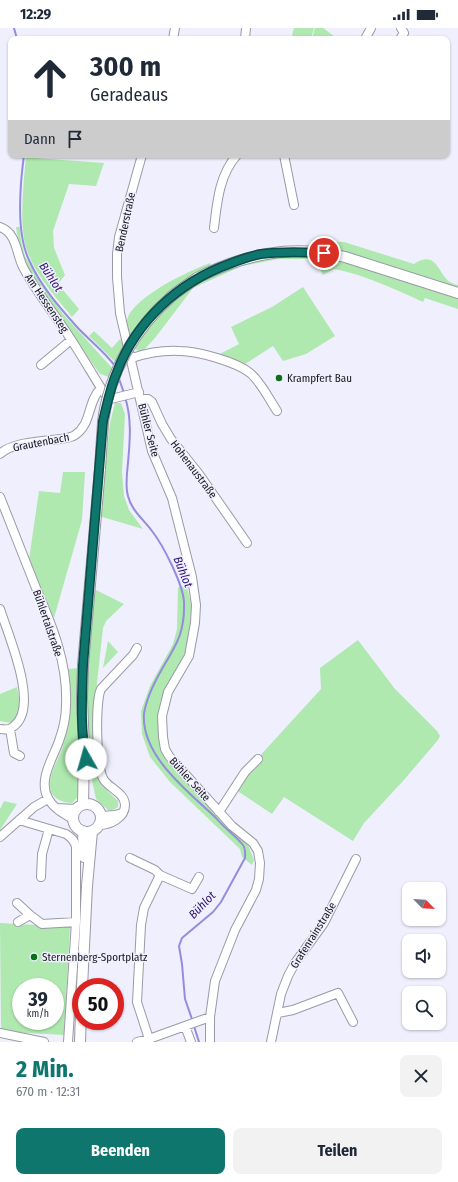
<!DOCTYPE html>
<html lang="de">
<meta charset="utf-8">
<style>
body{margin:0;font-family:"Fira Sans Condensed",sans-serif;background:#f2f2f3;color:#1f2937;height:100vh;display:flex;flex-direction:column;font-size:15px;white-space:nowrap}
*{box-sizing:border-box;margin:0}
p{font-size:13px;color:#747a83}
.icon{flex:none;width:22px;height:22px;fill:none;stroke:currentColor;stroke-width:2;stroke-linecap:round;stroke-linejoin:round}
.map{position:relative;height:1014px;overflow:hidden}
.side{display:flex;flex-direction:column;background:#fff;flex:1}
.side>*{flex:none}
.hud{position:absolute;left:8px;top:8px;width:442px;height:122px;border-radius:8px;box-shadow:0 1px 3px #0004;background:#fff;color:#1f2937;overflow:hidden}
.needle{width:26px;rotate:114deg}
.buttons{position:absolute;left:402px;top:854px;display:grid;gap:8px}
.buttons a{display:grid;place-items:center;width:44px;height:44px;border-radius:8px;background:#fff;box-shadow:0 1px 3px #0004;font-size:20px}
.speed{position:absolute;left:12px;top:950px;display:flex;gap:8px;font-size:20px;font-weight:700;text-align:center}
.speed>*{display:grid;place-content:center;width:52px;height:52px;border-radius:50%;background:#fff;box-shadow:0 1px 3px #0004;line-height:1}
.speed small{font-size:10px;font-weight:400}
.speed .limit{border:6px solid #d22;background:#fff;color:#111}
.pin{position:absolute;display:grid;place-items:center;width:34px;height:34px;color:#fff;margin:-17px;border:2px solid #fff;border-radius:50%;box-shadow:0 1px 4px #0007}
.me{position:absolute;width:44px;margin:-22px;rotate:353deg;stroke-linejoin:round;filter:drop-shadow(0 0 3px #0008)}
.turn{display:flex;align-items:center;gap:14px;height:84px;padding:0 16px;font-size:18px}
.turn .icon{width:52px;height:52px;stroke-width:2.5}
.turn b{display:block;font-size:28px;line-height:34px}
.then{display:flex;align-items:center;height:38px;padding:0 16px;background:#0003;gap:8px;font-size:15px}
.round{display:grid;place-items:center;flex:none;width:42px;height:42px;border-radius:8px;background:#f2f2f3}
.headline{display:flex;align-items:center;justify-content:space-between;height:68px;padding:0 16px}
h1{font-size:24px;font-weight:700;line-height:30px;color:#0f766e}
.action{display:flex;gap:8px;margin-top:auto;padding:8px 16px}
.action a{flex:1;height:46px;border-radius:8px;background:#0f766e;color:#fff;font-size:16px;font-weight:700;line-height:46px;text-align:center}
.action a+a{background:#f2f2f3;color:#1f2937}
.status{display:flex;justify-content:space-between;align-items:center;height:28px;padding:0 20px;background:#fff;direction:ltr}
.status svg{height:11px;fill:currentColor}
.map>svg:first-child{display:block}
.green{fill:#afe9af;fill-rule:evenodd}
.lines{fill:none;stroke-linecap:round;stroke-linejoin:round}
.stream{stroke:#948ddd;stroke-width:2}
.minor-casing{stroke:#9a99a7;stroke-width:10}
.major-casing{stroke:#9a99a7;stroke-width:12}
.minor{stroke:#fff;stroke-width:8}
.major{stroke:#fff;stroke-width:10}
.major-bridge-casing{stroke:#9a99a7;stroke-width:12;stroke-linecap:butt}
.major-bridge{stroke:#fff;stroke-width:10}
.route-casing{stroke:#0a4d48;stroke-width:10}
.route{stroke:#0f766e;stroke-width:7}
.poi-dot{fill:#0c6f1d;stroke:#efeffe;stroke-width:1.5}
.labels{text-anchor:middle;stroke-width:3;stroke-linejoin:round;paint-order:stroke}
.street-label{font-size:11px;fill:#18181d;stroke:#efeffe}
.poi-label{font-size:11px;fill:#18181d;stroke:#efeffe;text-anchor:start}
.water-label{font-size:12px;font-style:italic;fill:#2c116f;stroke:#efeffe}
</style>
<div class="status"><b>12:29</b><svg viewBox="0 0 49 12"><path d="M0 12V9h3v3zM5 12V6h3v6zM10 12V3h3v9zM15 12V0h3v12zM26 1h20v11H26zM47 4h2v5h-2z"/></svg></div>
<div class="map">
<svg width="458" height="1014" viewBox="0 0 458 1014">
<rect width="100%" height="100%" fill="#efeffe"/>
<path class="green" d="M294,0H314L311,11H291Z
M315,0H323L338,11H312Z
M26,127H35V130L104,135L96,158L69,156L53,203L54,220L65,247L58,256L79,281L72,289C54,267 29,240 24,211C20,186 24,152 26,127Z
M16,199H20L21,213L25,228L39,253L63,286L113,341L109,349L100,346C87,328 74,310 61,291C40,261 21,236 16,199Z
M309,212L344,214L414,236C438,220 438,249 452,255C454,256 456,257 458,257V262L339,224L322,214Z
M295,227L334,231L362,238L458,270V281L425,270L423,274C395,261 365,247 334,241L323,247L315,231H278L242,238L193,260L155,310L142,324L135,321L140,313L139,312L162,283L179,268L191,258L217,244L260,230Z
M210,235L211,238L193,246L153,280L140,293L131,308C129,303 126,297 127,293C128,277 167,254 181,248C190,243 200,239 210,235Z
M303,259L335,308L306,326L283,333L273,318L242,338L216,328L239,316L231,299L272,279Z
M94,303L112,320L120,311L124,318L116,335L89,308Z
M115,375H121L125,386L122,444L124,468L129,482L143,501L99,488L110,395Z
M63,444H85L82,492L54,590L29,531L39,463L60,465Z
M187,558C188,565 191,573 191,579C191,593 188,618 183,631C178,643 169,653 164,665C154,686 158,710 165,731L248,817L254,832L252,837L242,829L240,821L170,754L150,729L142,706L141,683L150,658L173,616L177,601L178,559Z
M94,561L124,576L106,593L103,600L96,664L99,747L101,757L118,773V779L113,782H108L96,771L90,743L87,654Z
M358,612L395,661L437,703L440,708L438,712L403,753L364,795L353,813L284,769L272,786L236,762L245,744L321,661L320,640Z
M108,613L118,624L103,640Z
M79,640L77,667L80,764L78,769L72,775C62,775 51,770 50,759C49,744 59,731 63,718C70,691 71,668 68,641Z
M17,659L21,682L11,695L0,693V666Z
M4,773L17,776L0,802V781Z
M0,895L70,899L64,1007L7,1004L1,1001ZM21,959H55V993H21Z"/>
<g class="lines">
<path class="stream" d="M14,0L17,11
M24,127C20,157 16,205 29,232C40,257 59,279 77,299C89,312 105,324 115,338
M118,348L124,365
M125,369C132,391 130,412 128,435C127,445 125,458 128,468C131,482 144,492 152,503C163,517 183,556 184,574C185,604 177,616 162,641C154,655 146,671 144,686C141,728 189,764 216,790C224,800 236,808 243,817C246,821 245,826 245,830L221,874L213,884L182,910L179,918L182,936L185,971L193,994
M194,998L199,1014"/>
<defs>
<path id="minor" d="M173,11L175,0
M245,11L246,0
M365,11L371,0
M400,11L404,5L401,0
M142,127L119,209L117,226V249L120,285L152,423L172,470L192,549L196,577L195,595L189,628L168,664L162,688L163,709L165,721L169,728L232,798L253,815L258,823L260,835L259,851L256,862L235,902L215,953L210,989V1014
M284,127L294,177
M0,199C17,205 16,225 23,239C34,260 49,279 62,298C76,318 88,339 101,360C87,374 92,396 75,407C71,410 65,410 60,411C43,413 12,414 0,426
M214,200C217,175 219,147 237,127
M132,330C147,325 164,322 180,323C197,323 237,334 250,345C261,354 269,371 277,383
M41,337L71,312
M105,366L111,371L139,364
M141,371H148L152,374L162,396L171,411L199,446L247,515
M0,469C12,499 24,529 36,560C52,597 68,635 66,677C66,689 63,702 59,713C53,730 38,752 48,770C53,780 64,786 73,791
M0,581C8,607 40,678 14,698C10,702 6,702 0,701
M10,701L14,725L20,728
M57,780L76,781
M219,784L245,744L258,731
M101,788L115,787L122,785
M19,792L66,806C72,810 75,813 76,819V894L68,1014
M99,797C110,797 125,790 125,777C125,765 109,760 104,752C96,741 95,673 101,661L133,627L137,620
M0,809L34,779L48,771
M130,830L155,842L160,847L144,880L141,897L137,974L149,1011
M160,847L192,861L199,849
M41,849L42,826L49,801
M17,875L30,887L42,896L76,894
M18,894L30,887
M278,985L293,982L338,965L353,994
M185,998L191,1014
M0,1005L44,1014
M137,1014L149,1011L210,989
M271,1014L281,966L288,948L295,935L324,895L356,831"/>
<path id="major" d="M197,250C245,226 291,216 345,229L458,265
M83,776L84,722L82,670L83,637L100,440
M73 790a14 14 0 1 1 28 0a14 14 0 1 1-28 0Z
M83,803L84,829
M82,959L87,858L92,803
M80,1014L81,983"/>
</defs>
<use href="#minor" class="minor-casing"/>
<use href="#major" class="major-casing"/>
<use href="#minor" class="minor"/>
<use href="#major" class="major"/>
<defs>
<path id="major-bridge" d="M100,440C101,425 102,410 103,394C109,345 135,300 172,268C180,261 189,256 197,250"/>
</defs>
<use href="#major-bridge" class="major-bridge-casing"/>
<use href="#major-bridge" class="major-bridge"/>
</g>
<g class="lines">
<defs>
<path id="route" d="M86,731C80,701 82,668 83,637L103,393C107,377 110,360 117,344C136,293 179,254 229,236C239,232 250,228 261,226C282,223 303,224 324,225"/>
</defs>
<use href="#route" class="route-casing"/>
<use href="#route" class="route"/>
</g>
<g class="poi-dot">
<circle cx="279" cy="350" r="4"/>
<circle cx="34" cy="929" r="4"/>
</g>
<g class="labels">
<g class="street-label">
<text transform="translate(125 194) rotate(-78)" y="4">Benderstraße</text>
<text transform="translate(47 275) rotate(56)" y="4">Am Hessensteg</text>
<text transform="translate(149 402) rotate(75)" y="4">Bühler Seite</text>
<text transform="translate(41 414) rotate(-11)" y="4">Grautenbach</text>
<text transform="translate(194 441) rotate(53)" y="4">Hohenaustraße</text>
<text transform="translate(48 595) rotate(71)" y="4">Bühlertalstraße</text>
<text transform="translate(190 751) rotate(48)" y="4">Bühler Seite</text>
<text transform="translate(313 907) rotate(-58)" y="4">Grafenrainstraße</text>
</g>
<g class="poi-label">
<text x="287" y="354">Krampfert Bau</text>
<text x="42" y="933">Sternenberg-Sportplatz</text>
</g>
<g class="water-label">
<text transform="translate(51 249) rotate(56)" y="4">Bühlot</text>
<text transform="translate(183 544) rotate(68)" y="4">Bühlot</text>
<text transform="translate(202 877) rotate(-46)" y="4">Bühlot</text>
</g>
</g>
</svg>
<div class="buttons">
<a><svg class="needle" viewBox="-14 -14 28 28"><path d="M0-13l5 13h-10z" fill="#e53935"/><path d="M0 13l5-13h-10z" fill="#747a83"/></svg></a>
<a><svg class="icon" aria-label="sound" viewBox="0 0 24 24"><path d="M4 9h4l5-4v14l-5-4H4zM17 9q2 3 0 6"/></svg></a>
<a><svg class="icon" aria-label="search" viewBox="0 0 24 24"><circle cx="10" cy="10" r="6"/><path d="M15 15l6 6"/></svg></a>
</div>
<div class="speed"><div>39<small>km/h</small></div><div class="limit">50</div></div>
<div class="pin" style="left:324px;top:225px;background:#d93025"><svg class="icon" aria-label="arrive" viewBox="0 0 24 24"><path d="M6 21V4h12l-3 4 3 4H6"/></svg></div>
<svg class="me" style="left:86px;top:731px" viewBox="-20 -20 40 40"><circle r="19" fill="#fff"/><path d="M0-13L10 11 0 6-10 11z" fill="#0f766e"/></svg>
<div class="hud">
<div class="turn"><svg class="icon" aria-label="ahead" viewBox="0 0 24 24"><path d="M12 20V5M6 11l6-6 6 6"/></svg><div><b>300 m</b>Geradeaus</div></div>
<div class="then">Dann<svg class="icon" aria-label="arrive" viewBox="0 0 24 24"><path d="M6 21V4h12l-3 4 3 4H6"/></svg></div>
</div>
</div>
<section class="side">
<div class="headline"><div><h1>2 Min.</h1><p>670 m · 12:31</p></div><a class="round"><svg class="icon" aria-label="close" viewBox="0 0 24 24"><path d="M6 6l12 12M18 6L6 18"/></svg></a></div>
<div class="action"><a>Beenden</a><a>Teilen</a></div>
</section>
